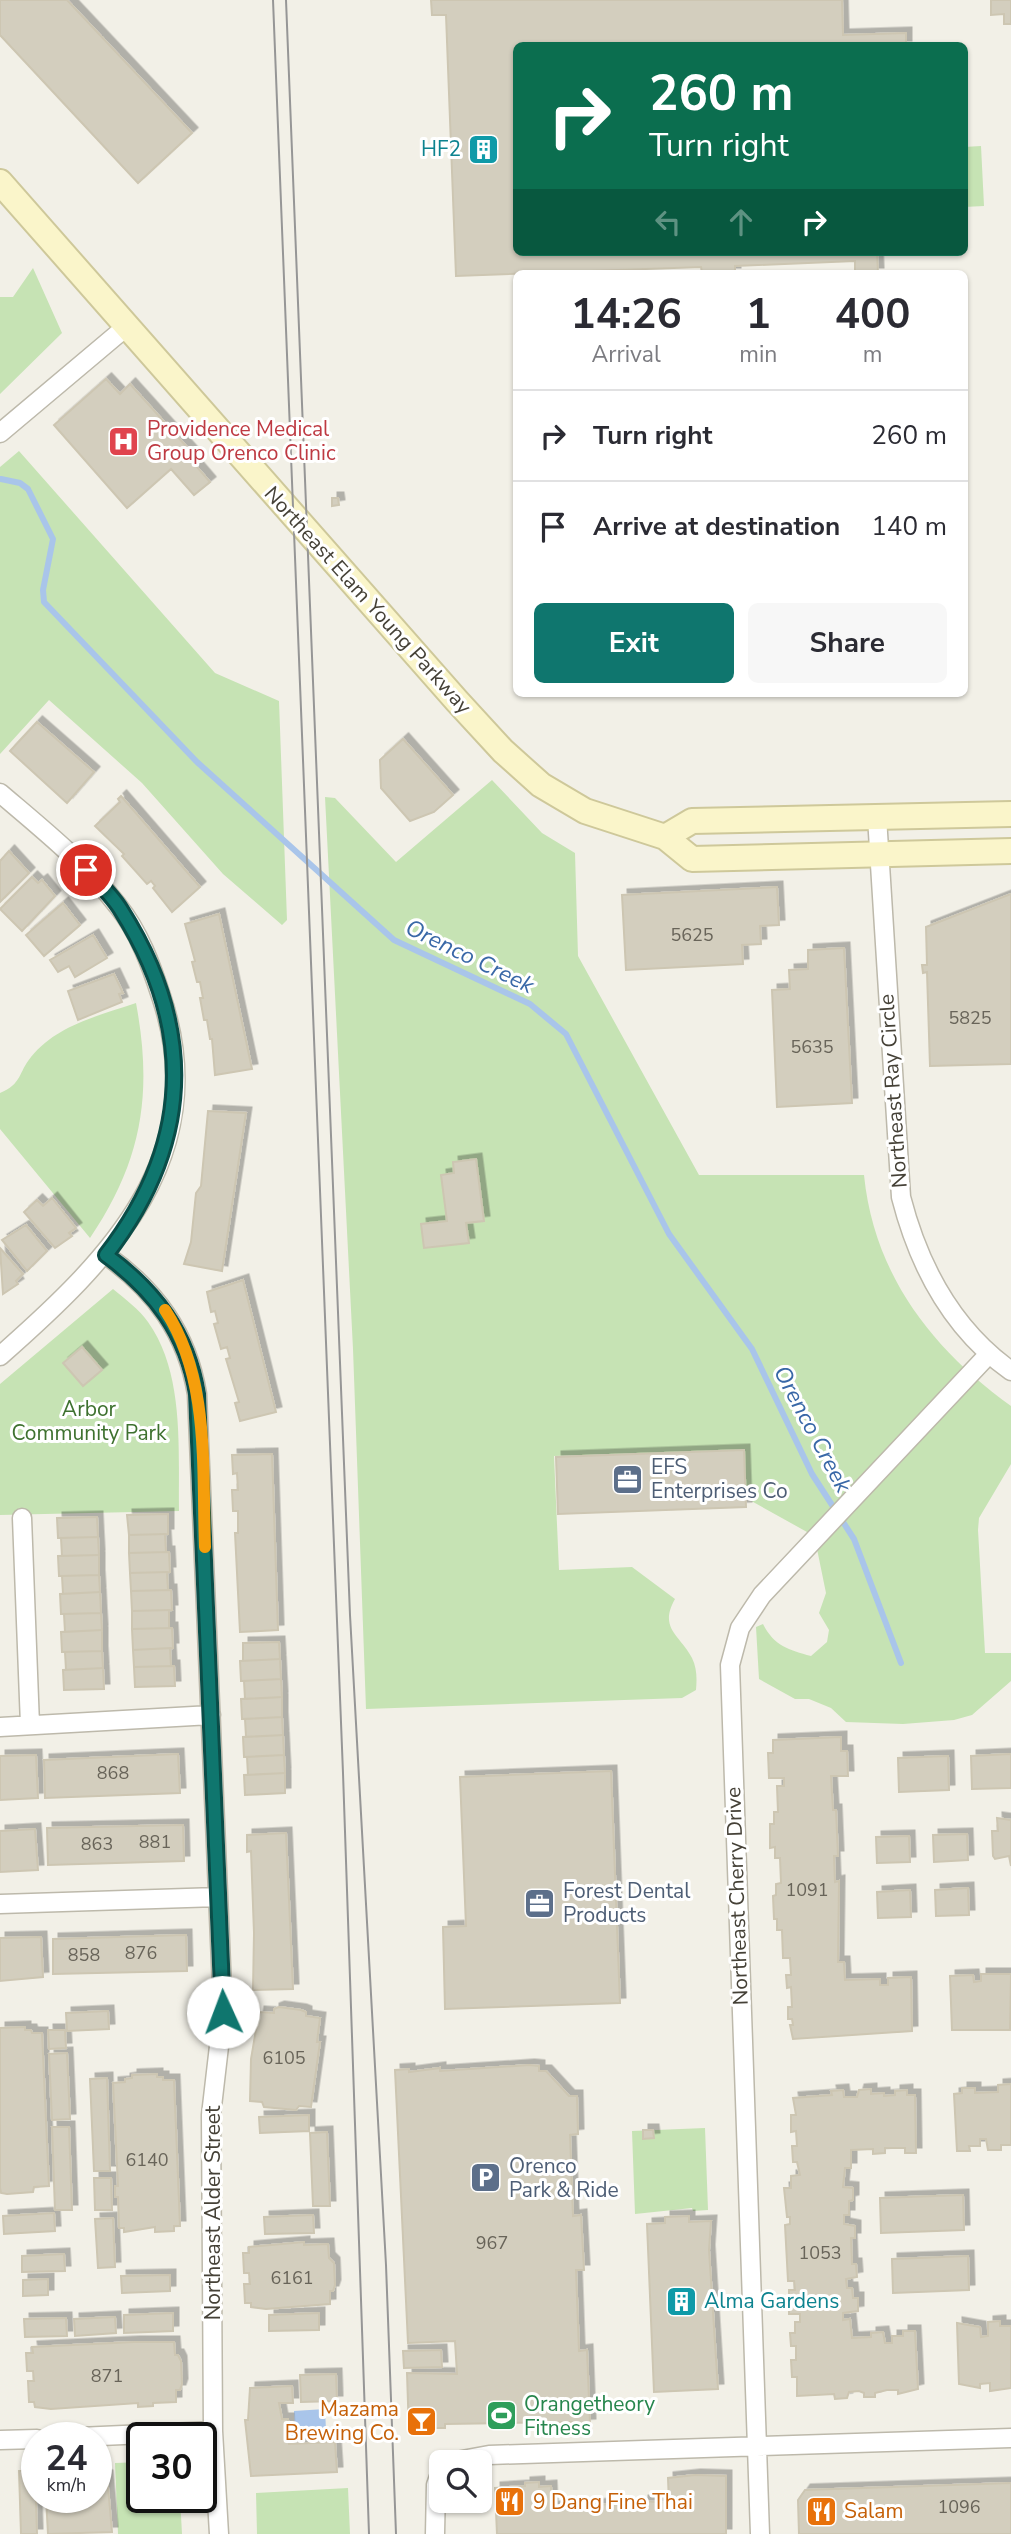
<!DOCTYPE html>
<style>
body{margin:0;font-family:"Nunito Sans",sans-serif;background:#f7f7f7;color:#2b2b33;height:100vh;display:flex;flex-direction:column;font-size:26px;white-space:nowrap}
*{box-sizing:border-box;margin:0}
p{font-size:23px;color:#7c7c81}
.icon{flex:none;width:38px;height:38px;fill:none;stroke:currentColor;stroke-width:2;stroke-linecap:round;stroke-linejoin:round}
.map{position:relative;flex:1;overflow:hidden}
.side{position:absolute;left:513px;top:270px;width:455px;height:427px;display:flex;flex-direction:column;background:#fff;border-radius:10px;box-shadow:0 2px 5px #0004}
.side>*{flex:none}
.banner{position:absolute;left:513px;top:42px;width:455px;height:214px;border-radius:10px;box-shadow:0 2px 5px #0004;background:#0b6e4f;color:#fff;overflow:hidden}
.tools{position:absolute;left:429px;top:2450px;display:grid;gap:14px}
.tools a{display:grid;place-items:center;width:63px;height:63px;border-radius:10px;background:#fff;box-shadow:0 2px 5px #0004;font-size:35px}
.speed{position:absolute;left:21px;top:2422px;display:flex;gap:14px;font-size:35px;font-weight:700;text-align:center}
.speed>*{display:grid;place-content:center;width:91px;height:91px;border-radius:50%;background:#fff;box-shadow:0 2px 5px #0004;line-height:1}
.speed small{font-size:18px;font-weight:400}
.speed .limit{border:4px solid #111;border-radius:10px;background:#fff;color:#111}
.pin{position:absolute;display:grid;place-items:center;width:60px;height:60px;color:#fff;margin:-30px;border:4px solid #fff;border-radius:50%;box-shadow:0 2px 7px #0007}
.me{position:absolute;width:77px;margin:-38px;rotate:358deg;stroke-linejoin:round;filter:drop-shadow(0 0 5px #0008)}
.turn{display:flex;align-items:center;gap:24px;height:147px;padding:0 21px;font-size:32px}
.turn .icon{width:91px;height:91px;stroke-width:2.5}
.turn b{display:block;font-size:49px;line-height:60px}
.lanes{display:flex;align-items:center;height:66px;padding:0 21px;background:#0003;justify-content:center;gap:35px;direction:ltr}
.lanes .off{opacity:.35}
.eta{display:flex;justify-content:space-evenly;align-items:center;height:119px;text-align:center}
.eta b{font-size:42px;font-weight:700;line-height:49px}
.action{display:flex;gap:14px;margin-top:auto;padding:14px 21px}
.action a{flex:1;height:80px;border-radius:10px;background:#0f766e;color:#fff;font-size:28px;font-weight:700;line-height:80px;text-align:center}
.action a+a{background:#f7f7f7;color:#2b2b33}
ul{padding:0;list-style:none}
li{display:flex;align-items:center;gap:21px;height:91px;padding:0 21px;border-top:2px solid #e1e1e2}
li div{flex:1}
li b{display:block;font-size:26px}
li em{font-style:normal}
.map>svg:first-child{display:block}
.green{fill:#c6e3b4}
.water{fill:#a9c5ea}
.lines{fill:none;stroke-linecap:round;stroke-linejoin:round}
.stream{stroke:#a9c5ea;stroke-width:6}
.building{fill:#d3cebe;stroke:#cdc6b2;stroke-width:2;filter:url(#shadow)}
.street-casing{stroke:#bdb9ab;stroke-width:21}
.secondary-casing{stroke:#cec89a;stroke-width:28}
.street{stroke:#fff;stroke-width:18}
.secondary{stroke:#faf5ca;stroke-width:24}
.tram{stroke:#969696;stroke-width:2}
.route-casing{stroke:#0a4d48;stroke-width:18}
.route{stroke:#0f766e;stroke-width:12}
.slow{stroke:#f59e0b;stroke-width:12}
.labels{text-anchor:middle;stroke-width:6;stroke-linejoin:round;paint-order:stroke}
.number-label{font-size:18px;fill:#686459}
.culture-label{font-size:21px;fill:#0d838f;stroke:#fff;text-anchor:end}
.health-label{font-size:21px;fill:#be3a42;stroke:#fff;text-anchor:start}
.street-label{font-size:21px;fill:#454137;stroke:#fff}
.park-label{font-size:21px;fill:#3e712f;stroke:#fff}
.service-label{font-size:21px;fill:#4e5e75;stroke:#fff;text-anchor:start}
.leisure-label{font-size:21px;fill:#27864d;stroke:#fff;text-anchor:start}
.food-label{font-size:21px;fill:#c56008;stroke:#fff;text-anchor:start}
.water-label{font-size:23px;font-style:italic;fill:#3968a7;stroke:#fff}
</style>
<div class="map">
<svg width="1011" height="2534" viewBox="0 0 1011 2534">
<defs>
<filter id="shadow"><feDropShadow dx="5.5" dy="-5.5" stdDeviation="0" flood-color="#0004"/></filter>
</defs>
<rect width="100%" height="100%" fill="#f2f0e7"/>
<path class="green" d="M981,146L984,206L964,207V147Z
M33,268L62,333L0,394V297H13Z
M19,451L215,673L279,701L287,920L282,925L223,874L142,783L49,700L0,754V467Z
M492,780L542,833L575,853L578,956L699,1175H864C874,1275 932,1349 1011,1406V1464L979,1518L978,1530L985,1653H1011V1681L972,1715L954,1720L903,1724L846,1722L831,1708L809,1699H795L759,1679L756,1627L763,1624C774,1646 789,1650 811,1656L827,1642L829,1630L819,1613L826,1593L817,1549L807,1532L746,1498L744,1450L554,1456L559,1570L632,1567L675,1599C658,1629 681,1636 692,1658C697,1668 697,1679 696,1690L682,1698L366,1709L353,1349L325,797L335,798L396,862Z
M136,1003C153,1094 142,1161 90,1238L0,1129V1093C22,1084 18,1073 31,1057C57,1025 98,1016 136,1003Z
M113,1289C125,1299 139,1309 148,1322C185,1374 178,1450 179,1511L0,1515V1384Z
M705,2128L708,2210L693,2211L692,2208L635,2214L632,2131Z
M142,2462V2497H180L182,2534H118L115,2463Z
M348,2488L350,2534H257L256,2493Z"/>
<path class="water" d="M325,2409L326,2430L295,2432L294,2411Z"/>
<g class="lines">
<path class="stream" d="M1,479L20,483L28,489L53,539L43,590L44,602L197,762L394,940L530,1004L566,1034L669,1234L752,1349L812,1474L854,1539L901,1663"/>
</g>
<path class="building" d="M0,0H67L192,133L138,183L0,35Z
M431,0H842L843,35L906,33V46H516V252H877L878,273H855V261L735,266V273H702L701,267L456,276L446,15H432Z
M991,0H1011V24H1004V14L991,15Z
M106,379L120,394L130,384L195,456L191,460L210,482L194,495L171,469L127,508L54,425Z
M332,498H338L339,505L332,506Z
M37,722L94,772L67,803L10,751Z
M403,739L453,795L434,812L410,821L381,788L380,760Z
M121,796L200,887L172,912L153,888L155,886L151,881L147,884L122,856L124,854L95,826L120,802L118,799Z
M9,851L29,873L0,902V861Z
M32,877L38,883L42,880L55,896L22,931L0,909Z
M777,887L779,925L760,926L761,944L742,945L743,964L626,970L622,895Z
M1011,894V1064L930,1066L927,972L923,973L922,965H927L926,927Z
M63,903L80,925L44,956L26,935Z
M219,914L252,1069L215,1075L212,1039H210L207,1020H204L200,998H203L200,982H197L192,962L195,961L185,924Z
M93,935L107,958L75,977L69,966L58,972L50,960Z
M844,948L852,1103L777,1107L772,990L790,989L789,970L808,969V950Z
M114,974L123,993L119,994L122,1002L78,1020L68,991Z
M208,1111L246,1113L222,1271L184,1264L191,1242L196,1193L201,1186Z
M476,1159L484,1221L466,1223L469,1243L424,1248L421,1224L447,1221L441,1175L454,1173L453,1162Z
M52,1198L76,1228L69,1233L72,1236L55,1248L24,1212L37,1200L43,1206Z
M26,1225L47,1251L27,1271L2,1240Z
M0,1248L23,1274L16,1281L18,1284L3,1294Z
M243,1280L276,1412L240,1421L235,1403L239,1402L226,1359L230,1358L227,1347L221,1349L214,1324L218,1323L215,1311L211,1312L207,1292Z
M82,1347L102,1370L83,1386L63,1363Z
M744,1450L746,1507L558,1514L556,1457Z
M272,1454L278,1630L240,1632L235,1533H238V1511H233L232,1490H238L237,1473L233,1474L232,1455Z
M168,1514V1534L129,1535L127,1515Z
M97,1517L98,1537L58,1538L57,1518Z
M165,1534L166,1552L129,1553V1535Z
M98,1537L99,1555L62,1556L61,1538Z
M169,1552L170,1572L130,1573L129,1553Z
M99,1555V1575L59,1576L58,1556Z
M167,1572L168,1590L131,1591L130,1573Z
M99,1575L100,1592L63,1594L62,1576Z
M171,1590L172,1610L132,1611L131,1591Z
M100,1592L101,1613L61,1614L60,1594Z
M169,1610V1628L132,1629V1611Z
M101,1613L102,1630L65,1632L64,1614Z
M172,1628L173,1648L133,1650L132,1629Z
M102,1630V1651L62,1652L61,1632Z
M279,1642L280,1659L243,1661V1643Z
M170,1648L171,1666L134,1667L133,1650Z
M102,1651L103,1668L66,1670L65,1652Z
M280,1659L281,1679L241,1681L240,1661Z
M174,1666L175,1686L135,1687L134,1667Z
M103,1668L104,1689L64,1690L63,1670Z
M281,1679L282,1697L245,1699L244,1681Z
M282,1697V1717L242,1719L241,1699Z
M282,1717L283,1735L246,1737L245,1719Z
M283,1735L284,1755L244,1757L243,1737Z
M841,1737V1751H847L848,1776H831L833,1810H836L838,1856H834L835,1882L839,1881L838,1962H844L845,1980L880,1979V1985H888V1978L911,1977L912,2031L793,2039L790,2025H793L792,2019H788V2007H792L791,1987L787,1988L786,1975H791L790,1958H783L782,1930H777V1919H774L773,1896L776,1895V1884L781,1883L780,1858H775V1847L770,1848V1824H774V1812H778L777,1786H784V1778H769L768,1753H773V1740Z
M178,1754L180,1793L45,1798L44,1760Z
M1011,1754V1788L972,1789L971,1756Z
M36,1755L38,1798L0,1800V1756Z
M284,1755L285,1773L248,1775L247,1757Z
M948,1756L949,1790L899,1792L898,1758Z
M611,1771L620,2003L445,2009L443,1927L466,1926L460,1777Z
M285,1773V1793L245,1795L244,1775Z
M997,1818L1011,1820V1866L1009,1856L995,1859L993,1856L992,1831H998Z
M183,1825L184,1861L48,1865L47,1828Z
M35,1829L38,1870L0,1872V1831Z
M286,1833L293,1989L253,1990L254,1933L251,1851L247,1852V1835Z
M967,1834L968,1860L934,1862L933,1835Z
M909,1836L910,1862L877,1863L876,1837Z
M968,1888L969,1915L936,1916L935,1890Z
M910,1890L911,1917L878,1918L877,1892Z
M186,1935L187,1971L53,1974V1939Z
M41,1937L43,1977L0,1981V1938Z
M981,1974H1011L1010,2030H952L950,1976L973,1975L974,1982L981,1981Z
M279,2007L301,2010L306,2012V2016L320,2018L317,2042H320L311,2107L299,2106L296,2110L264,2107L262,2102L250,2101L251,2059L259,2012L274,2013V2009Z
M108,2011L109,2029L67,2031L66,2013Z
M25,2027V2030H31L32,2033H42L49,2186L34,2187L33,2192L7,2194L1,2193L0,2188V2028Z
M48,2030H65L66,2048L49,2049Z
M67,2053L70,2119L52,2120L49,2054Z
M529,2065L539,2066V2071H546L569,2096H577L578,2134L570,2135L573,2216L581,2215L584,2270H576L579,2351L587,2350L590,2424L572,2425V2422L445,2424V2428H429L430,2432L409,2433L407,2373L457,2374L455,2341L408,2343L395,2070L409,2069V2072L440,2068V2071Z
M157,2074V2077H163V2080H174L180,2226H174V2231L155,2232V2227L124,2232V2228H119L118,2197H115V2186H118L113,2083L125,2082V2079L132,2078V2075Z
M107,2078L110,2171H94L90,2079Z
M1011,2084V2145H1001V2150H988L986,2139H980V2146H969L970,2151H957L954,2094L962,2093V2088H975V2093L998,2092V2085Z
M871,2089V2094L884,2093V2096L895,2095V2091L907,2090V2095H915L916,2153H905V2148H885V2153L873,2154V2149L851,2150V2168H845L843,2187L853,2188V2200L849,2201V2215H844V2224L855,2226V2238H851L852,2264H856L857,2277L846,2279L847,2288H852L853,2298H858V2311L843,2313V2320L850,2319L852,2338L871,2337V2333L883,2332L885,2343H892V2336H903V2331H915L918,2389L898,2394V2390H887L875,2393V2397H864V2393L859,2391L849,2392L847,2398L835,2399L834,2394L797,2396V2377H792L791,2360H796V2346H791L790,2333H795V2322H800V2314H789V2290H795L794,2281H788L785,2225L790,2224V2217H787L784,2188H791V2176L800,2175L797,2162H793L792,2146H797L796,2131L791,2132V2115H796L793,2098L832,2095L831,2091L843,2090L844,2097H857L859,2090Z
M309,2115V2131L260,2133L259,2117Z
M52,2127H69L72,2210H55Z
M643,2130H653L654,2138L643,2139Z
M327,2132L330,2206H313L310,2133Z
M94,2178H111L112,2210H95Z
M963,2195L964,2230L881,2233L880,2198Z
M54,2213L55,2231L4,2234L3,2216Z
M313,2215L314,2233L265,2234L264,2217Z
M689,2216V2222L711,2221L709,2250L718,2389L654,2392L647,2224L665,2223V2217Z
M113,2218L115,2267L98,2268L95,2219Z
M304,2242V2245L328,2244L329,2258L334,2263L335,2285L333,2291H330V2304L266,2309L251,2307V2303H245L244,2284H250L249,2273H244L243,2253H249V2247Z
M64,2254L65,2271L22,2272V2256Z
M968,2256L969,2290L893,2293L892,2259Z
M170,2275V2291L122,2293L121,2276Z
M48,2279V2295L23,2296V2280Z
M173,2313V2331L124,2333V2315Z
M319,2313V2330L269,2331V2315Z
M115,2317L116,2333L75,2336L74,2319Z
M66,2318L67,2336L25,2337L24,2319Z
M1000,2321V2326H1011V2388L990,2391V2383L980,2384V2388L959,2384L957,2323L980,2327L981,2337L988,2336V2322Z
M134,2342H174L175,2355H178L181,2361L182,2384L180,2390H176V2402L153,2403V2406L138,2407V2403L51,2409L35,2407L34,2402H29L28,2381H34L33,2371H27L26,2353H33L32,2347Z
M441,2350L442,2367L404,2368L403,2351Z
M336,2374L337,2401L301,2402L300,2375Z
M292,2386L293,2403H279L282,2419H288L289,2444L335,2442L337,2472L251,2476L245,2420H248L250,2388Z
M19,2471H35L37,2534H21Z
M96,2471L107,2476L112,2532L48,2534L46,2497H96Z
M695,2475L726,2476V2534H497L495,2488L525,2486V2483L539,2482V2487L551,2486L552,2508L560,2505L643,2504V2501L669,2503L668,2478Z
M1011,2483V2534H799L798,2500L805,2490Z"/>
<g class="lines">
<defs>
<path id="street" d="M0,433L126,327
M0,793C41,828 85,863 118,906C139,932 151,965 161,996C215,1156 109,1260 0,1356
M877,817L901,1197C919,1267 952,1329 1011,1371
M106,1255C155,1290 187,1333 197,1394L223,2012L211,2115L213,2431L219,2534
M22,1518L30,1725
M0,1727L211,1715
M0,1904L218,1897
M56,2438L213,2431
M0,2440L37,2439
M451,2462L489,2455L1011,2438
M435,2534L436,2485L441,2471
M760,2534L730,1665L740,1628L762,1595L988,1355"/>
<path id="secondary" d="M0,182L457,701L503,751L541,785L585,811L665,837L692,859L1011,851
M665,837L692,821L1011,814"/>
</defs>
<use href="#street" class="street-casing"/>
<use href="#secondary" class="secondary-casing"/>
<use href="#street" class="street"/>
<use href="#secondary" class="secondary"/>
<path class="tram" d="M273,0L343,1773L369,2534
M286,0L350,1615L386,2265L396,2534"/>
</g>
<g class="lines">
<defs>
<path id="route" d="M86,870C98,882 112,895 121,910C196,1029 192,1144 106,1255C155,1291 187,1333 197,1394L223,2012"/>
</defs>
<use href="#route" class="route-casing"/>
<use href="#route" class="route"/>
<path class="slow" d="M165,1310C210,1378 202,1468 205,1547"/>
</g>
<defs>
<symbol id="building-square" viewBox="-11 -11 22 22"><rect x="-9" y="-9" width="18" height="18" rx="4" fill="#0f9aa8" stroke="#fff"/><path d="M-4-6H4V6H1V3H-1V6H-4ZM-2.5-4.3h1.7v1.8h-1.7ZM.8-4.3h1.7v1.8H.8ZM-2.5-1h1.7V.8h-1.7ZM.8-1h1.7V.8H.8Z" fill="#fff"/></symbol>
<symbol id="hospital-square" viewBox="-11 -11 22 22"><rect x="-9" y="-9" width="18" height="18" rx="4" fill="#e0444e" stroke="#fff"/><path d="M-5-5h3v3.5h4V-5h3V5h-3V1.5h-4V5h-3Z" fill="#fff"/></symbol>
<symbol id="office-square" viewBox="-11 -11 22 22"><rect x="-9" y="-9" width="18" height="18" rx="4" fill="#5c6f8a" stroke="#fff"/><path d="M-6-3h4V-5.5h4V-3h4V5H-6ZM-1-4.5V-3h2v-1.5ZM-6 0V1H6V0Z" fill="#fff"/></symbol>
<symbol id="parking-square" viewBox="-11 -11 22 22"><rect x="-9" y="-9" width="18" height="18" rx="4" fill="#5c6f8a" stroke="#fff"/><path d="M-3.5-5.5H1a3.5 3.5 0 0 1 0 7H-1V5.5H-3.5ZM-1-3.4V-.6H.8a1.4 1.4 0 0 0 0-2.8Z" fill="#fff"/></symbol>
<symbol id="stadium-square" viewBox="-11 -11 22 22"><rect x="-9" y="-9" width="18" height="18" rx="4" fill="#2e9e5b" stroke="#fff"/><path d="M0-5a6.5 5 0 1 0 0 10a6.5 5 0 1 0 0-10ZM-3.5-1.8h7v3.6h-7Z" fill="#fff"/></symbol>
<symbol id="bar-square" viewBox="-11 -11 22 22"><rect x="-9" y="-9" width="18" height="18" rx="4" fill="#e8710a" stroke="#fff"/><path d="M-6-5H6L.8 .8V4.5H3.5V6h-7V4.5H-.8V.8Z" fill="#fff"/></symbol>
<symbol id="restaurant-square" viewBox="-11 -11 22 22"><rect x="-9" y="-9" width="18" height="18" rx="4" fill="#e8710a" stroke="#fff"/><path d="M-5-6h1v4h1v-4h1v4h1v-4h1v5L-1.5 .5V6h-2V.5L-5-1ZM5-6V6H3V1.5H1.5Q1.5-4 5-6Z" fill="#fff"/></symbol>
</defs>
<g fill-rule="evenodd">
<use href="#building-square" x="466" y="132" width="35" height="35"/>
<use href="#hospital-square" x="106" y="424" width="35" height="35"/>
<use href="#office-square" x="610" y="1462" width="35" height="35"/>
<use href="#office-square" x="522" y="1886" width="35" height="35"/>
<use href="#parking-square" x="468" y="2160" width="35" height="35"/>
<use href="#building-square" x="664" y="2284" width="35" height="35"/>
<use href="#stadium-square" x="484" y="2398" width="35" height="35"/>
<use href="#bar-square" x="404" y="2404" width="35" height="35"/>
<use href="#restaurant-square" x="492" y="2484" width="35" height="35"/>
<use href="#restaurant-square" x="804" y="2494" width="35" height="35"/>
</g>
<g class="labels">
<g class="number-label">
<text x="692" y="941">5625</text>
<text x="970" y="1024">5825</text>
<text x="812" y="1053">5635</text>
<text x="113" y="1779">868</text>
<text x="155" y="1848">881</text>
<text x="97" y="1850">863</text>
<text x="807" y="1896">1091</text>
<text x="141" y="1959">876</text>
<text x="84" y="1961">858</text>
<text x="284" y="2064">6105</text>
<text x="147" y="2166">6140</text>
<text x="492" y="2249">967</text>
<text x="820" y="2259">1053</text>
<text x="292" y="2284">6161</text>
<text x="107" y="2382">871</text>
<text x="959" y="2513">1096</text>
</g>
<g class="culture-label">
<text x="461" y="156">HF2</text>
<text x="704" y="2308" text-anchor="start">Alma Gardens</text>
</g>
<g class="health-label">
<text x="147" y="436">Providence Medical<tspan x="147" dy="24">Group Orenco Clinic</tspan></text>
</g>
<g class="street-label">
<text transform="translate(368 600) rotate(48)" y="7">Northeast Elam Young Parkway</text>
<text transform="translate(893 1091) rotate(-94)" y="7">Northeast Ray Circle</text>
<text transform="translate(737 1896) rotate(-92)" y="7">Northeast Cherry Drive</text>
<text transform="translate(213 2213) rotate(-90)" y="7">Northeast Alder Street</text>
</g>
<g class="park-label">
<text x="89" y="1416">Arbor<tspan x="89" dy="24">Community Park</tspan></text>
</g>
<g class="service-label">
<text x="651" y="1474">EFS<tspan x="651" dy="24">Enterprises Co</tspan></text>
<text x="563" y="1898">Forest Dental<tspan x="563" dy="24">Products</tspan></text>
<text x="509" y="2173">Orenco<tspan x="509" dy="24">Park &amp; Ride</tspan></text>
</g>
<g class="leisure-label">
<text x="524" y="2411">Orangetheory<tspan x="524" dy="24">Fitness</tspan></text>
</g>
<g class="food-label">
<text x="399" y="2416" text-anchor="end">Mazama<tspan x="399" dy="24">Brewing Co.</tspan></text>
<text x="533" y="2509">9 Dang Fine Thai</text>
<text x="844" y="2518">Salam</text>
</g>
<g class="water-label">
<text transform="translate(470 956) rotate(26)" y="8">Orenco Creek</text>
<text transform="translate(813 1429) rotate(62)" y="8">Orenco Creek</text>
</g>
</g>
</svg>
<div class="tools">
<a><svg class="icon" aria-label="search" viewBox="0 0 24 24"><circle cx="10" cy="10" r="6"/><path d="M15 15l6 6"/></svg></a>
</div>
<div class="speed"><div>24<small>km/h</small></div><div class="limit">30</div></div>
<div class="pin" style="left:86px;top:870px;background:#d93025"><svg class="icon" aria-label="arrive" viewBox="0 0 24 24"><path d="M6 21V4h12l-3 4 3 4H6"/></svg></div>
<svg class="me" style="left:223px;top:2012px" viewBox="-20 -20 40 40"><circle r="19" fill="#fff"/><path d="M0-13L10 11 0 6-10 11z" fill="#0f766e"/></svg>
<div class="banner">
<div class="turn"><svg class="icon" aria-label="right" viewBox="0 0 24 24"><path d="M7 20v-9h11M14 6l5 5-5 5"/></svg><div><b>260 m</b>Turn right</div></div>
<div class="lanes"><svg class="icon off" aria-label="left" viewBox="0 0 24 24"><path d="M17 20v-9H6M10 6l-5 5 5 5"/></svg><svg class="icon off" aria-label="ahead" viewBox="0 0 24 24"><path d="M12 20V5M6 11l6-6 6 6"/></svg><svg class="icon" aria-label="right" viewBox="0 0 24 24"><path d="M7 20v-9h11M14 6l5 5-5 5"/></svg></div>
</div>
<section class="side">
<div class="eta">
<div><b>14:26</b><p>Arrival</p></div>
<div><b>1</b><p>min</p></div>
<div><b>400</b><p>m</p></div>
</div>
<ul>
<li><svg class="icon" aria-label="right" viewBox="0 0 24 24"><path d="M7 20v-9h11M14 6l5 5-5 5"/></svg><div><b>Turn right</b></div><em>260 m</em></li>
<li><svg class="icon" aria-label="arrive" viewBox="0 0 24 24"><path d="M6 21V4h12l-3 4 3 4H6"/></svg><div><b>Arrive at destination</b></div><em>140 m</em></li>
</ul>
<div class="action"><a>Exit</a><a>Share</a></div>
</section>
</div>
